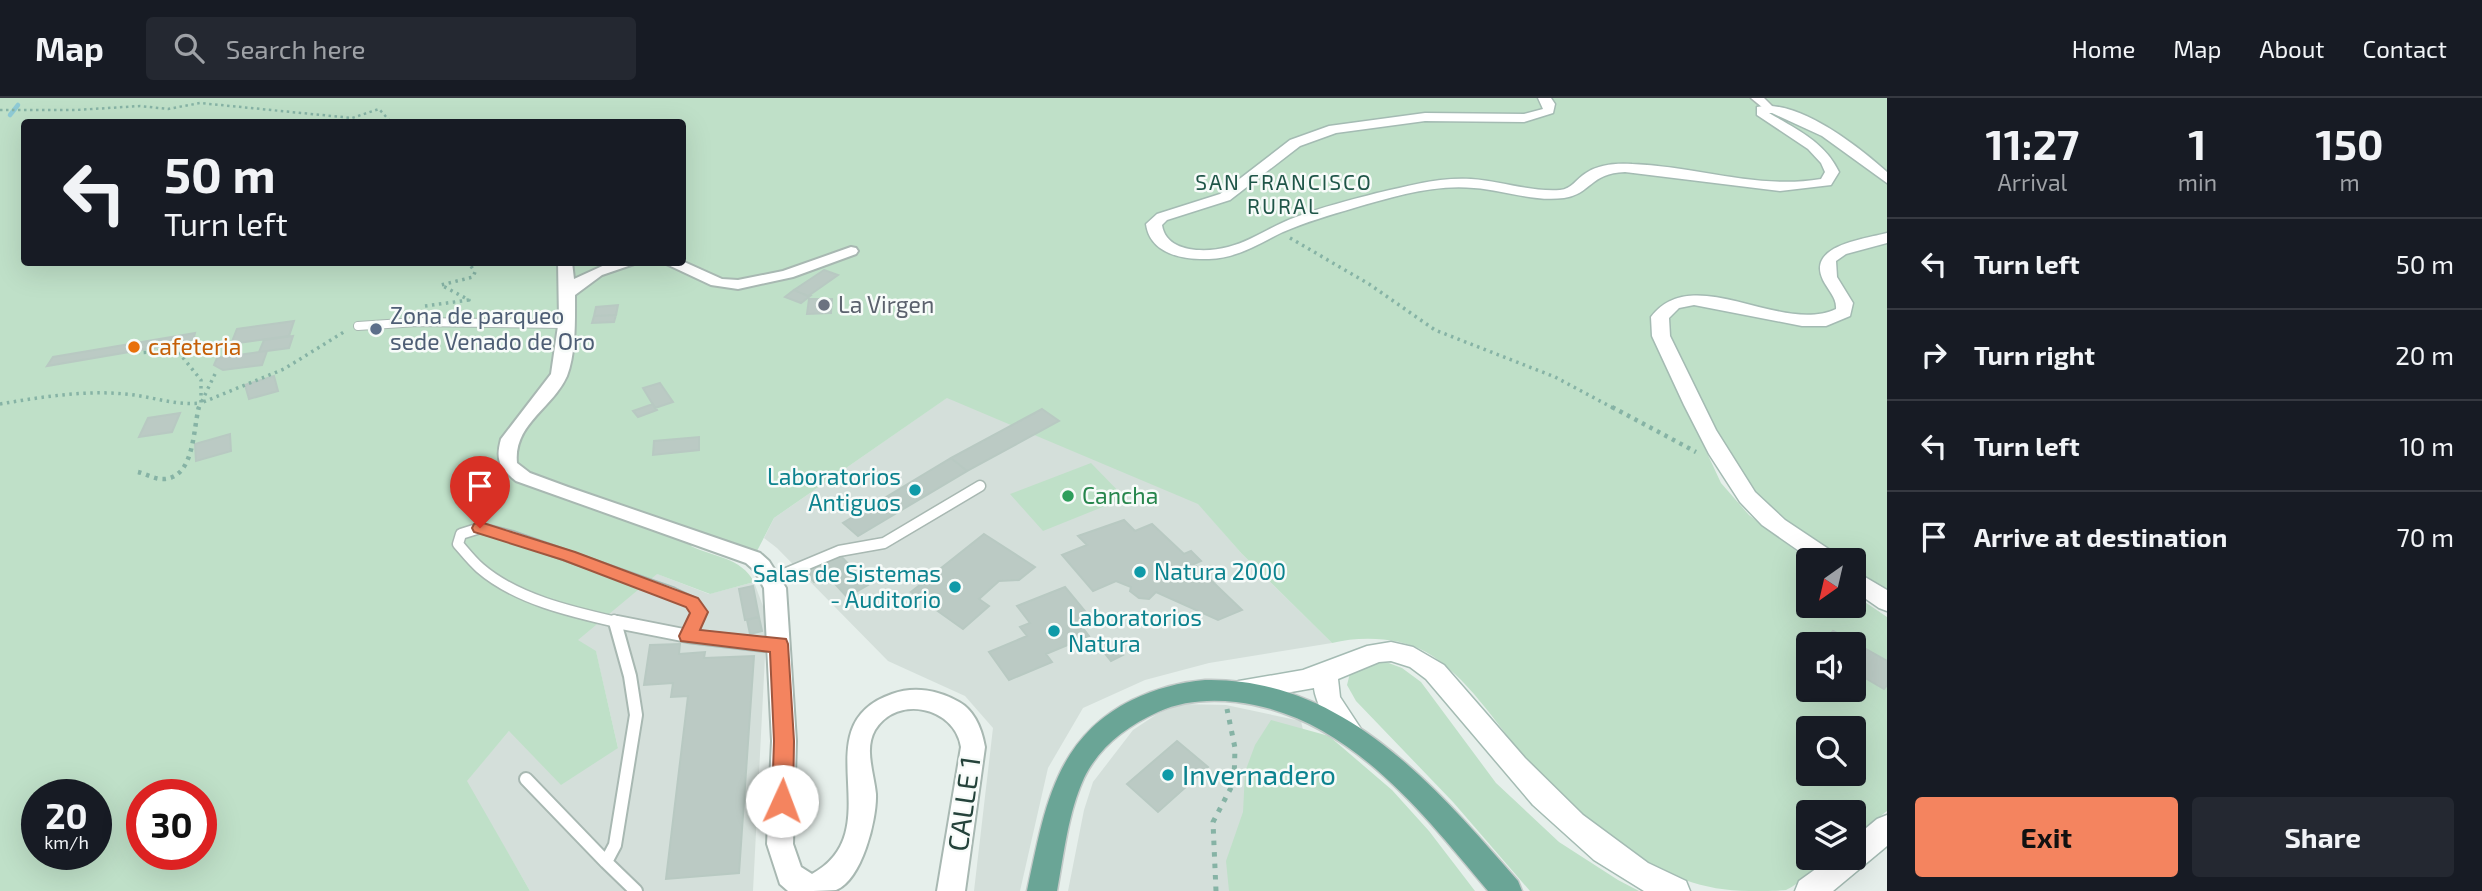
<!DOCTYPE html>
<style>
body{margin:0;font-family:"Exo 2",sans-serif;background:#242831;color:#f1f3f6;height:100vh;display:flex;flex-direction:column;font-size:26px;white-space:nowrap}
*{box-sizing:border-box;margin:0}
p{font-size:23px;color:#9ea1a6}
.icon{flex:none;width:38px;height:38px;fill:none;stroke:currentColor;stroke-width:2;stroke-linecap:round;stroke-linejoin:round}
.map{position:relative;flex:1;overflow:hidden}
.drawer{display:flex;flex-direction:column;background:#171b24;width:595px}
.drawer>*{flex:none}
.banner{position:absolute;left:21px;top:21px;width:665px;height:147px;border-radius:7px;box-shadow:0 7px 28px #0002;background:#171b24;color:#f1f3f6;overflow:hidden}
.needle{width:46px;rotate:214deg}
.tools{position:absolute;left:1796px;top:450px;display:grid;gap:14px}
.tools a{display:grid;place-items:center;width:70px;height:70px;border-radius:7px;background:#171b24;box-shadow:0 7px 28px #0002;font-size:35px}
.speed{position:absolute;left:21px;top:681px;display:flex;gap:14px;font-size:35px;font-weight:700;text-align:center}
.speed>*{display:grid;place-content:center;width:91px;height:91px;border-radius:50%;background:#171b24;box-shadow:0 7px 28px #0002;line-height:1}
.speed small{font-size:18px;font-weight:400}
.speed .limit{border:10px solid #d22;background:#fff;color:#111}
.pin{position:absolute;display:grid;place-items:center;width:60px;height:60px;color:#fff;margin:-72px -30px;border-radius:50% 50% 50% 0;rotate:-45deg;box-shadow:0 0 7px #0007}
.pin .icon{rotate:45deg}
.me{position:absolute;width:77px;margin:-38px;rotate:2deg;stroke-linejoin:round;filter:drop-shadow(0 0 5px #0008)}
.turn{display:flex;align-items:center;gap:24px;height:147px;padding:0 28px;font-size:32px}
.turn .icon{width:91px;height:91px;stroke-width:2.5}
.turn b{display:block;font-size:49px;line-height:60px}
.eta{display:flex;justify-content:space-evenly;align-items:center;height:119px;text-align:center}
.eta b{font-size:42px;font-weight:700;line-height:49px}
.button{display:flex;gap:14px;margin-top:auto;padding:14px 28px}
.button a{flex:1;height:80px;border-radius:7px;background:#f4845f;color:#111;font-size:28px;font-weight:700;line-height:80px;text-align:center}
.button a+a{background:#242831;color:#f1f3f6}
ul{padding:0;list-style:none}
li{display:flex;align-items:center;gap:21px;height:91px;padding:0 28px;border-top:2px solid #363941}
li div{flex:1}
li b{display:block;font-size:26px}
li em{font-style:normal}
header{display:flex;align-items:center;gap:42px;box-sizing:border-box;height:98px;padding:0 35px;background:#171b24;border-bottom:2px solid #363941}
header strong{font-size:33px}
nav{display:flex;gap:38px;margin-inline-start:auto;font-size:24px}
.search{width:490px;height:63px;background:#242831;display:flex;align-items:center;gap:18px;box-sizing:border-box;padding:0 24px;border-radius:7px;color:#9ea1a6;font-size:26px}
main{display:flex;flex:1;min-height:0}
.map>svg:first-child{display:block}
.built{fill:#d4dfda}
.green{fill:#bfe0c8;fill-rule:evenodd}
.lines{fill:none;stroke-linecap:round;stroke-linejoin:round}
.stream{stroke:#8ec9d4;stroke-width:4.5}
.building{fill:#bbcac4;stroke:#b8c9c2;stroke-width:2}
.service-far2-casing{stroke:#a8b8b2;stroke-width:10}
.service-far1-casing{stroke:#a8b8b2;stroke-width:13}
.service-casing{stroke:#a8b8b2;stroke-width:16}
.minor-casing{stroke:#a8b8b2;stroke-width:4}
.tertiary-casing{stroke:#a8b8b2;stroke-width:3}
.secondary-casing{stroke:#a4bbb3;stroke-width:3}
.primary-casing{stroke:#c2cac8;stroke-width:3}
.path-far3{stroke:#86b3a5;stroke-width:2.5;stroke-dasharray:2.5 3.5;stroke-linecap:butt}
.path-far2{stroke:#86b3a5;stroke-width:3.5;stroke-dasharray:2.5 4.5;stroke-linecap:butt}
.path-far1{stroke:#86b3a5;stroke-width:4.5;stroke-dasharray:3.5 5;stroke-linecap:butt}
.path{stroke:#86b3a5;stroke-width:5;stroke-dasharray:4.5 7;stroke-linecap:butt}
.service-far2{stroke:#fff;stroke-width:8}
.service-far1{stroke:#fff;stroke-width:10}
.service{stroke:#fff;stroke-width:12}
.minor{fill:#fff;fill-rule:evenodd}
.tertiary{fill:#fff;fill-rule:evenodd}
.secondary{fill:#fff;fill-rule:evenodd}
.primary{fill:#6aa596;fill-rule:evenodd}
.route{fill:#f4845f;stroke:#9f563e;stroke-width:2}
.worship-dot{fill:#6b7280;stroke:#f7fbf9;stroke-width:2.5}
.service-dot{fill:#5c6f8a;stroke:#f7fbf9;stroke-width:2.5}
.food-dot{fill:#e8710a;stroke:#f7fbf9;stroke-width:2.5}
.culture-dot{fill:#0f9aa8;stroke:#f7fbf9;stroke-width:2.5}
.leisure-dot{fill:#2e9e5b;stroke:#f7fbf9;stroke-width:2.5}
.labels{text-anchor:middle;stroke-width:5;stroke-linejoin:round;paint-order:stroke}
.far-neighbourhood-label{font-size:21px;letter-spacing:2px;fill:#1f5548;stroke:#f7fbf9}
.worship-label{font-size:23px;fill:#5b616d;stroke:#f7fbf9;text-anchor:start}
.service-label{font-size:23px;fill:#4e5e75;stroke:#f7fbf9;text-anchor:start}
.food-label{font-size:23px;fill:#c56008;stroke:#f7fbf9;text-anchor:start}
.culture-label{font-size:23px;fill:#0d838f;stroke:#f7fbf9;text-anchor:end}
.leisure-label{font-size:23px;fill:#27864d;stroke:#f7fbf9;text-anchor:start}
.near-culture-label{font-size:28px;fill:#0d838f;stroke:#f7fbf9;text-anchor:start}
.near-street-label{font-size:28px;fill:#24423a;stroke:#f7fbf9}
</style>
<header>
<strong>Map</strong>
<div class="search"><svg class="icon" aria-label="search" viewBox="0 0 24 24"><circle cx="10" cy="10" r="6"/><path d="M15 15l6 6"/></svg>Search here</div>
<nav><a>Home</a><a>Map</a><a>About</a><a>Contact</a></nav>
</header>
<main>
<div class="map">
<svg width="1887" height="793" viewBox="0 0 1887 793">
<rect width="100%" height="100%" fill="#e6efeb"/>
<path class="built" d="M971,283L1167,369L1242,456L1332,545L1209,565L1145,582L1083,610L1048,670L1020,793H974L993,630L965,598L888,563L777,450L764,440L774,420Z
M495,413L709,496L754,484L767,519L753,793H530L466,683L509,633L618,650L596,554L566,536Z
M1179,606L1226,607L1301,623L1320,708L1384,793H1068L1084,712L1093,684L1133,632L1157,616Z"/>
<path class="green" d="M0,0H1887V493L1853,471V462H1840L1778,418L1746,385L1730,353L1700,340L1721,385L1749,417L1808,462V508H1853V496L1887,519V713L1853,740V714H1808V760H1828C1815,769 1800,786 1786,792C1777,793 1759,793 1749,793C1659,793 1588,729 1531,666C1497,629 1470,580 1426,554C1399,539 1361,538 1332,545L1242,456L1198,406L947,300L774,420L757,453L705,436L691,448C713,459 741,459 754,484L710,496L657,476L578,542L596,553L618,650L561,687L509,633L467,683L530,793H0ZM24,24H682V164H24ZM1808,546H1853V592H1808ZM1808,630H1853V676H1808ZM37,696H96V756H37ZM142,696H201V756H142Z
M1091,365L1125,400L1043,433L1010,396Z
M1367,564H1386L1402,570L1421,584L1496,685L1559,744L1618,782L1639,793H1530L1453,704L1356,603L1347,587L1350,575Z
M1271,622L1329,638L1392,692L1429,733L1475,793H1229L1226,763L1243,714L1245,674L1255,647Z"/>
<g class="lines">
<path class="stream" d="M10,17L18,7"/>
</g>
<path class="building" d="M824,172L838,177L808,198L794,192Z
M794,192L808,198H810L801,205L785,199Z
M809,201H832L831,215L807,216Z
M618,207L616,217L594,218L596,209Z
M616,217L614,224L592,225L594,218Z
M294,223L289,238L231,246L237,231Z
M195,235L193,243L47,268L53,259Z
M293,238L289,250L259,254L264,242Z
M267,253L262,267L223,272L214,267L217,260Z
M274,278L278,293L249,301L245,287Z
M660,285L673,304L655,310L643,290Z
M653,306L657,312L638,319L633,313Z
M1042,311L1059,323L967,373L951,360Z
M180,315L172,334L139,339L148,320Z
M230,336L231,353L196,363L195,346Z
M699,339V352L653,357L654,343Z
M951,360L967,373L858,438L843,425Z
M1124,422L1135,433L1152,426L1184,456L1191,453L1201,463L1194,466L1242,512L1218,522L1156,494L1149,501L1139,500L1130,493L1131,489L1116,483L1093,493L1062,457L1087,447L1078,438Z
M984,436L1035,469L1019,482L999,483L979,501L989,508L963,531L911,494Z
M838,455L868,487L847,499L827,477L814,484L804,473Z
M753,488L759,519L745,522L739,491Z
M1065,489L1094,524L1082,529L1089,538L1046,556L1052,564L1009,582L989,554L1027,538L1020,529L1030,525L1017,508Z
M759,519L762,533L750,536L747,522Z
M1833,533L1859,547L1853,553V546H1821Z
M1109,541L1123,557L1111,563L1098,547Z
M680,546L679,556L705,554L704,560L754,558L739,775L666,781L688,598L671,599L673,585L644,587L650,547Z
M1859,547L1887,563V587L1884,591L1853,573V553Z
M1177,643L1208,669L1158,714L1127,686Z"/>
<g class="lines">
<defs>
<path id="service-far2" d="M358,228L417,224L565,226"/>
<path id="service-far1" d="M772,481L839,453L884,445L980,388
M614,522L615,526
M625,526C577,515 518,503 480,470C472,463 465,454 458,446L461,436L480,430L511,438L673,495L692,504L699,514L694,526"/>
<path id="service" d="M617,524L688,538
M688,538L765,547L778,546
M688,538L694,524
M526,681L606,764L615,747L636,617L630,578L615,524
M606,764L636,793"/>
<path id="minor" d="M851,149L856,150L858,153L856,156L793,179L738,191L711,187L662,164L682,163L722,181L738,182L783,173Z
M558,164H572L574,181L609,165L640,164L602,177L575,197C575,222 576,254 567,278C553,310 513,326 517,365L530,375L568,389L760,455L769,463L786,490L796,643L793,746L801,769L812,776C893,732 800,628 892,596C914,588 938,592 959,604C975,613 982,632 985,649L965,793H937L961,649C955,609 897,596 875,632C864,651 874,675 876,696C877,721 862,782 836,792C824,793 802,793 788,793L780,786L767,746L772,643L764,490L755,473L746,465L516,383C500,370 495,363 501,341L551,276L559,221Z"/>
<path id="tertiary" d="M1751,0H1764L1774,10L1768,14Z"/>
<path id="secondary" d="M1538,0H1551L1555,6L1553,15L1524,24L1425,23L1336,35L1300,48L1230,102L1167,122L1162,127C1166,155 1206,155 1228,149C1252,143 1273,127 1296,119C1322,109 1350,102 1377,95C1408,88 1439,79 1471,81C1501,83 1530,94 1560,92C1572,91 1576,81 1586,75C1599,66 1617,65 1632,66C1696,68 1757,92 1821,81L1825,74L1821,65L1808,51L1757,17V9C1797,0 1858,48 1887,74V85L1822,38L1772,15H1769C1796,31 1825,44 1839,74L1831,87L1780,93L1625,74C1590,75 1591,96 1564,100C1533,104 1504,92 1474,90C1434,86 1392,99 1354,110C1330,117 1306,124 1283,134C1258,146 1238,160 1209,161C1183,162 1150,156 1146,126L1157,116L1220,96L1290,42L1329,28L1425,15L1524,16L1543,11Z
M1887,135V145L1846,156L1836,163L1837,179L1853,205L1850,218L1826,228H1802L1694,207L1679,210L1669,220L1670,238L1716,332L1755,394L1785,422L1836,456L1839,462H1812L1762,427L1740,404L1709,356L1684,307L1652,238L1651,219C1693,163 1780,237 1836,211C1837,200 1828,192 1823,182C1806,147 1865,141 1887,135Z
M1853,472L1887,492V513L1879,510L1853,492Z
M1391,544L1413,549L1444,567L1525,660L1583,717L1648,765L1686,783L1690,793H1644L1594,762L1533,707L1426,581L1410,569L1391,563L1379,564L1338,581L1340,599L1363,634L1359,642C1353,644 1349,646 1343,643C1331,636 1315,603 1314,590L1239,603L1230,600L1226,593L1230,586L1239,583L1303,572L1367,548Z
M1887,717V748L1833,793H1795L1799,783L1831,760H1853V741L1877,721Z"/>
<path id="primary" d="M1205,582C1343,579 1435,688 1518,783L1522,793H1488C1421,713 1347,617 1236,604C1209,601 1182,603 1158,614C1127,628 1099,649 1084,680C1068,715 1064,756 1057,793H1027C1044,715 1053,641 1132,602C1155,591 1180,584 1205,582Z"/>
</defs>
<use href="#service-far2" class="service-far2-casing"/>
<use href="#service-far1" class="service-far1-casing"/>
<use href="#service" class="service-casing"/>
<use href="#minor" class="minor-casing"/>
<use href="#tertiary" class="tertiary-casing"/>
<use href="#secondary" class="secondary-casing"/>
<use href="#primary" class="primary-casing"/>
<path class="path-far3" d="M0,12H76L140,8L168,11L200,5L352,20L379,11L389,22L398,24"/>
<path class="path-far2" d="M1290,140L1369,186L1435,232L1555,279L1615,311
M425,208L469,202L441,187L473,179L475,174L468,164
M215,276L201,305L284,271L347,232
M0,306C41,299 84,292 125,296C151,298 175,308 201,305V282L180,256L173,252L139,255
M198,311L200,306"/>
<path class="path-far1" d="M1612,309L1696,354
M138,374C146,376 156,382 165,381C195,378 193,330 199,309"/>
<path class="path" d="M1216,793L1213,724L1234,684L1235,650L1227,611"/>
<use href="#service-far2" class="service-far2"/>
<use href="#service-far1" class="service-far1"/>
<use href="#service" class="service"/>
<use href="#minor" class="minor"/>
<use href="#tertiary" class="tertiary"/>
<use href="#secondary" class="secondary"/>
<use href="#primary" class="primary"/>
</g>
<path class="route" d="M480,424L575,454L698,500L708,514L700,532L786,541L788,546L794,643L793,703L790,709L782,712L775,709L772,703L774,643L770,554L681,543L679,538L690,515L686,509L563,462L474,434L472,430L474,426Z"/>
<circle class="worship-dot" cx="824" cy="207" r="7"/>
<circle class="service-dot" cx="376" cy="231" r="7"/>
<circle class="food-dot" cx="134" cy="249" r="7"/>
<g class="culture-dot">
<circle cx="915" cy="392" r="7"/>
<circle cx="1140" cy="474" r="7"/>
<circle cx="955" cy="489" r="7"/>
<circle cx="1054" cy="533" r="7"/>
<circle cx="1168" cy="677" r="7"/>
</g>
<circle class="leisure-dot" cx="1068" cy="398" r="7"/>
<g class="labels">
<g class="far-neighbourhood-label">
<text x="1284" y="92">SAN FRANCISCO<tspan x="1284" dy="24">RURAL</tspan></text>
</g>
<g class="worship-label">
<text x="838" y="215">La Virgen</text>
</g>
<g class="service-label">
<text x="390" y="226">Zona de parqueo<tspan x="390" dy="26">sede Venado de Oro</tspan></text>
</g>
<g class="food-label">
<text x="148" y="257">cafeteria</text>
</g>
<g class="culture-label">
<text x="901" y="387">Laboratorios<tspan x="901" dy="26">Antiguos</tspan></text>
<text x="1154" y="482" text-anchor="start">Natura 2000</text>
<text x="941" y="484">Salas de Sistemas<tspan x="941" dy="26">- Auditorio</tspan></text>
<text x="1068" y="528" text-anchor="start">Laboratorios<tspan x="1068" dy="26">Natura</tspan></text>
</g>
<g class="leisure-label">
<text x="1082" y="406">Cancha</text>
</g>
<g class="near-culture-label">
<text x="1182" y="687">Invernadero</text>
</g>
<g class="near-street-label">
<text transform="translate(964 706) rotate(-82)" y="10">CALLE 1</text>
</g>
</g>
</svg>
<div class="tools">
<a><svg class="needle" viewBox="-14 -14 28 28"><path d="M0-13l5 13h-10z" fill="#e53935"/><path d="M0 13l5-13h-10z" fill="#9ea1a6"/></svg></a>
<a><svg class="icon" aria-label="sound" viewBox="0 0 24 24"><path d="M4 9h4l5-4v14l-5-4H4zM17 9q2 3 0 6"/></svg></a>
<a><svg class="icon" aria-label="search" viewBox="0 0 24 24"><circle cx="10" cy="10" r="6"/><path d="M15 15l6 6"/></svg></a>
<a><svg class="icon" aria-label="layers" viewBox="0 0 24 24"><path d="M12 4l9 5-9 5-9-5zM3 14l9 5 9-5"/></svg></a>
</div>
<div class="speed"><div>20<small>km/h</small></div><div class="limit">30</div></div>
<div class="pin" style="left:480px;top:430px;background:#d93025"><svg class="icon" aria-label="arrive" viewBox="0 0 24 24"><path d="M6 21V4h12l-3 4 3 4H6"/></svg></div>
<svg class="me" style="left:782px;top:703px" viewBox="-20 -20 40 40"><circle r="19" fill="#fff"/><path d="M0-13L10 11 0 6-10 11z" fill="#f4845f"/></svg>
<div class="banner">
<div class="turn"><svg class="icon" aria-label="left" viewBox="0 0 24 24"><path d="M17 20v-9H6M10 6l-5 5 5 5"/></svg><div><b>50 m</b>Turn left</div></div>
</div>
</div>
<section class="drawer">
<div class="eta">
<div><b>11:27</b><p>Arrival</p></div>
<div><b>1</b><p>min</p></div>
<div><b>150</b><p>m</p></div>
</div>
<ul>
<li><svg class="icon" aria-label="left" viewBox="0 0 24 24"><path d="M17 20v-9H6M10 6l-5 5 5 5"/></svg><div><b>Turn left</b></div><em>50 m</em></li>
<li><svg class="icon" aria-label="right" viewBox="0 0 24 24"><path d="M7 20v-9h11M14 6l5 5-5 5"/></svg><div><b>Turn right</b></div><em>20 m</em></li>
<li><svg class="icon" aria-label="left" viewBox="0 0 24 24"><path d="M17 20v-9H6M10 6l-5 5 5 5"/></svg><div><b>Turn left</b></div><em>10 m</em></li>
<li><svg class="icon" aria-label="arrive" viewBox="0 0 24 24"><path d="M6 21V4h12l-3 4 3 4H6"/></svg><div><b>Arrive at destination</b></div><em>70 m</em></li>
</ul>
<div class="button"><a>Exit</a><a>Share</a></div>
</section>
</main>
